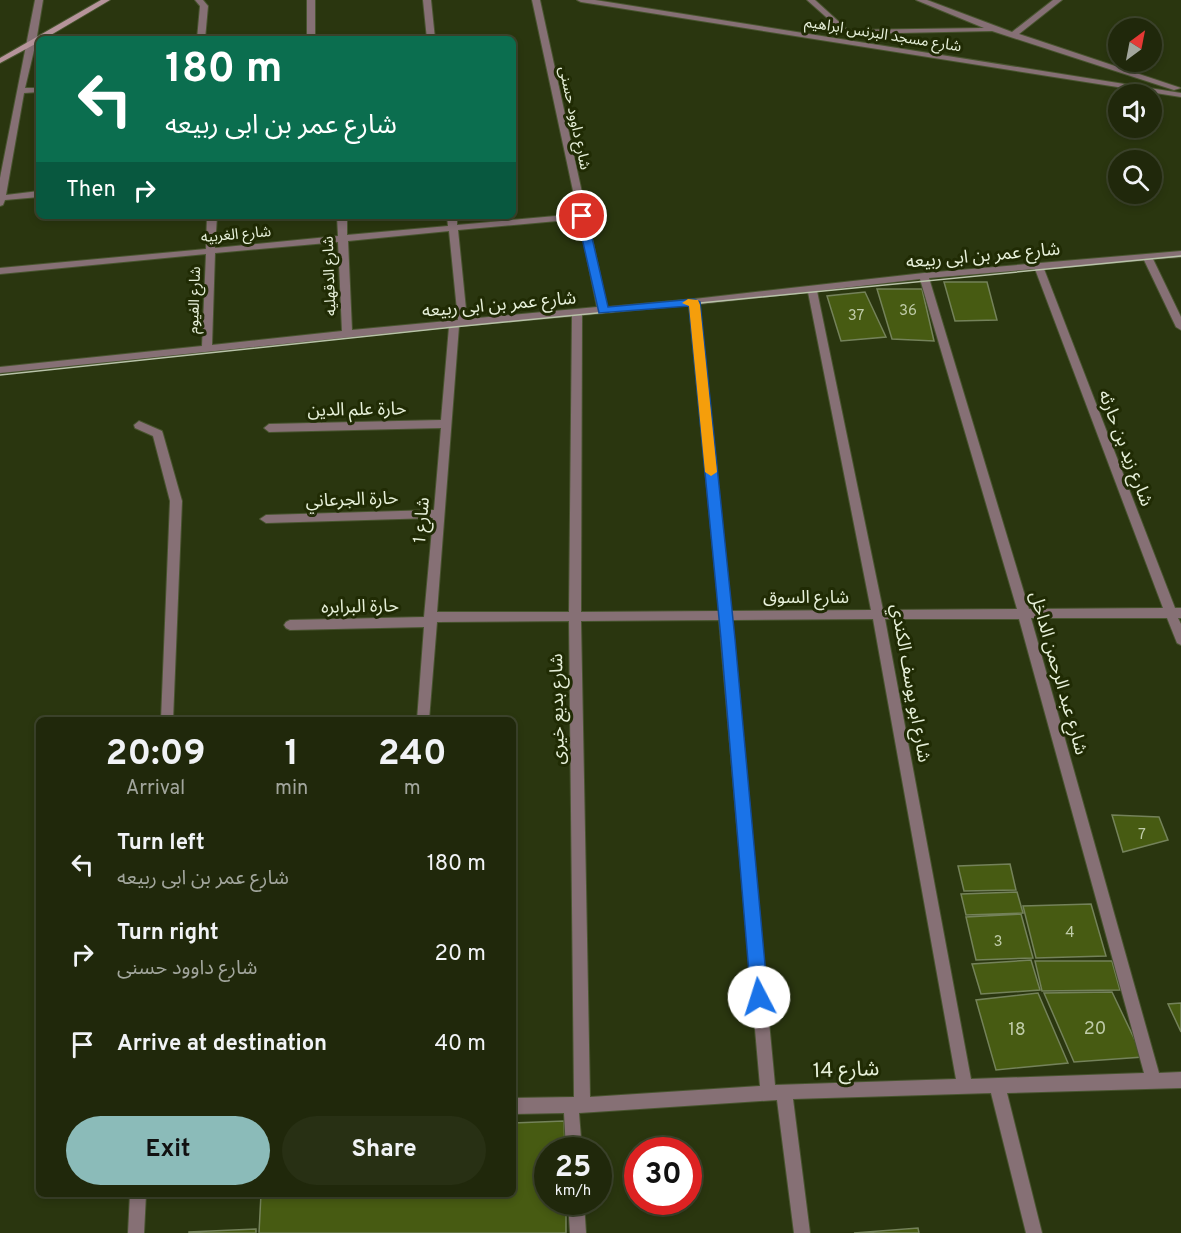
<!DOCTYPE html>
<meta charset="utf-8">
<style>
body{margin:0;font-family:Overpass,"Noto Sans Arabic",sans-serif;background:#283014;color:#f1f3f6;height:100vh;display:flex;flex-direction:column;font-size:22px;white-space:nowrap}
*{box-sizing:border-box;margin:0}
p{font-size:20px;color:#a2a69d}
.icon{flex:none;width:33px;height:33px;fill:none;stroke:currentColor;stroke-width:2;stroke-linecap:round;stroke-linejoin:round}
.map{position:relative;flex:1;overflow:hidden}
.sheet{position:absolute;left:36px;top:717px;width:480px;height:480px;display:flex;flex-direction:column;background:#20280b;border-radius:9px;box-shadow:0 3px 9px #0003,0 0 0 2px #3d442c}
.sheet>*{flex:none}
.banner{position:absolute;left:36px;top:36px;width:480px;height:183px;border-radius:9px;box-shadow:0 3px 9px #0003,0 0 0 2px #3d442c;background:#0b6e4f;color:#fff;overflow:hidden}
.needle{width:39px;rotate:32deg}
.buttons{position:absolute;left:1108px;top:18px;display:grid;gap:12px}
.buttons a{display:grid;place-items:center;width:54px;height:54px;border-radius:50%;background:#20280b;box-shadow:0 3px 9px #0003,0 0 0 2px #3d442c;font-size:30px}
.speed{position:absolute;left:534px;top:1137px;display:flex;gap:12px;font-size:30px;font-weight:700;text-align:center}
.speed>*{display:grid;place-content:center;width:78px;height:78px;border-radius:50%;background:#20280b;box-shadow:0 3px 9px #0003,0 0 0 2px #3d442c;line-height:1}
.speed small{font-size:15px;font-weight:400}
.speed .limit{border:9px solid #d22;background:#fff;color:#111}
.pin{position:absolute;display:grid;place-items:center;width:51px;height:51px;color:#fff;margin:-26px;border:3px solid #fff;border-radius:50%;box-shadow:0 2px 6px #0007}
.me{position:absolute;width:66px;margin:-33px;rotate:355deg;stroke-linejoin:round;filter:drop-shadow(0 0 4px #0008)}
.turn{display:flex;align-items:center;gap:21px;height:126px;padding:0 30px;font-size:27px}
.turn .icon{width:78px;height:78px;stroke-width:2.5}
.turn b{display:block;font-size:42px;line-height:51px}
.then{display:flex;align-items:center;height:57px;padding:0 30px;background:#0003;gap:12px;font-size:22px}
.eta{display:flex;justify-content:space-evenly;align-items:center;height:102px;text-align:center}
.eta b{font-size:36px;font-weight:700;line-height:42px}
.action{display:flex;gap:12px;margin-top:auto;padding:12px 30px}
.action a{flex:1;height:69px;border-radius:36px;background:#8bbbb9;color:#111;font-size:24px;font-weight:700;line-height:69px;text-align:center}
.action a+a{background:#283014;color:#f1f3f6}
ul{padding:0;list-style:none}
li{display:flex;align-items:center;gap:18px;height:90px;padding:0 30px}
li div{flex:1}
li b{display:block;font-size:22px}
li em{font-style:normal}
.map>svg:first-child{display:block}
.building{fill:#475b12;stroke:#74825a;stroke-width:1.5}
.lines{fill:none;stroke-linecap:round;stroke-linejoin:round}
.street-casing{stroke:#48542f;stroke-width:2}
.secondary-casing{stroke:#48542f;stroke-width:2}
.street{fill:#867075;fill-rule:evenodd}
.secondary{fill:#b6949b;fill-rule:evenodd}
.tram{stroke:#b8c2a8;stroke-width:1.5}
.route{fill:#1a73e8;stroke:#114b97;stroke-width:1.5}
.slow{fill:#f59e0b}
.labels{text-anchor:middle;stroke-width:6;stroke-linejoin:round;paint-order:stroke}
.far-street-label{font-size:15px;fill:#e7f0da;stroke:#202b04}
.number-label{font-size:15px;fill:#bfcba8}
.street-label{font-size:18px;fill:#e7f0da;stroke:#202b04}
.near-number-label{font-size:18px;fill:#bfcba8}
.near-street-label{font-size:21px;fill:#e7f0da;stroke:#202b04}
</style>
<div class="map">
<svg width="1181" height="1233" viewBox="0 0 1181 1233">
<rect width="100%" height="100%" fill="#2a360f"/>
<path class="building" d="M944,282H987L997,320L955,321Z
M877,289H922L934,341L892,339Z
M865,292L886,337L841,341L827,296Z
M1112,815L1159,817L1168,840L1123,852Z
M1010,864L1016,890L964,891L958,866Z
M1017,892L1023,913L966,915L961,894Z
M1091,904L1106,956L1036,958L1023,906Z
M1021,914L1033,958L976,960L966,917Z
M1031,960L1040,990L981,994L972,964Z
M1035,961H1112L1120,990L1042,991Z
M1112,992L1143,1057L1074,1062L1044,993Z
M1038,993L1068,1063L996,1070L976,1000Z
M1181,1003V1032L1168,1004Z
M564,1121L565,1150H548V1202H566V1233H259L261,1194H513V1123Z
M918,1228L919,1233H854Z
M256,1229V1233H189V1232Z"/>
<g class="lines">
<defs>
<path id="street" d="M35,0H43L36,42L25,88H39V92L24,93L6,195L39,191V197L5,200L3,205L0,206V178Z
M195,0H203L208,6L205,39H197L200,6Z
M307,0H315V39H307Z
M423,0H431L435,39H427Z
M532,0H540L607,307L694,299L924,273L1181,251V257L1153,259L1181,317V330L1176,327L1144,260L1044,269L1175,608H1181V618H1178L1181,624V645L1177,643L1167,618H1031L1159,1073L1181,1072V1088L1007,1093L1042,1233H1026L991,1093L793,1099L810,1233H794L777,1100L579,1113L582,1150H566L564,1113L513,1114V1098L574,1097L569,621L437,622L429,720H417L424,627L290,630L286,628L284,625L286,622L290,620L424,617L433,518L266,523L260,519L266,515L434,510L441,428L269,432L264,428L269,424L441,420L449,327L0,373V367L202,346L206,254L0,274V268L206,249L207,216H217L215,248L338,236L337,216H347V235L448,226L447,216H457V225L578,214ZM579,219L597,307L467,319L458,230ZM449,231L458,320L352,330L348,241ZM338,242L342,331L212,345L215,253ZM1035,269L1163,608L1029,609L929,278ZM920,279L1017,609L883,610L817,291ZM808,292L871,610L730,611L699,304ZM689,305L719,611L581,612L582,315ZM572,316L569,612H437L459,326ZM873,619L956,1079L775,1085L731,620ZM885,619H1019L1144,1073L971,1079ZM719,620L760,1086L590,1097L581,621Z
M577,0H595L1181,93V97L581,2Z
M807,0H815L848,30L984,28L916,0H927L1012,32L1053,0H1062L1019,34L1181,88L1174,90L992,31L852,34L856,38L852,40Z
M139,421L162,431L163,434L182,501L173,720H161L170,501L153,436L135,428L134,425Z
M130,1194H146L144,1233H128Z
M568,1202H584L586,1233H570Z"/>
<path id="secondary" d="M101,0H110L44,39H39V42L0,63V58Z"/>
</defs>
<use href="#street" class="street-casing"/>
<use href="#secondary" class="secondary-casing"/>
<use href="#street" class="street"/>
<use href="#secondary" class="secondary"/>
<path class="tram" d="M0,375L454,327L1181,256"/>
</g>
<path class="route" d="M582,213L587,216L608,307L694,299L700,302L735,639L768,997L765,1003L759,1005L753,1003L751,997L721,639L689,306L599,313L577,216Z"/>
<path class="slow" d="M688,299L698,300L700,305L717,472L711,476L705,472L689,306L682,303Z"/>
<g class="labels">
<g class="far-street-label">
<text transform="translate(883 34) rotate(9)" y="5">شارع مسجد البرنس ابراهيم</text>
<text transform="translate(575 118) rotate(78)" y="5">شارع داوود حسنى</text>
<text transform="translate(236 234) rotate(-5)" y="5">شارع الغربيه</text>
<text transform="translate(329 276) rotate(-92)" y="5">شارع الدقهليه</text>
<text transform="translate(194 300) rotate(-88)" y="5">شارع الفيوم</text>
</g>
<g class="number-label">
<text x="908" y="315">36</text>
<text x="856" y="320">37</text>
<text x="1142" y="839">7</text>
<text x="1070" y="937">4</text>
<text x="998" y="946">3</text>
</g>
<g class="street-label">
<text transform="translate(983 255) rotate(-5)" y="6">شارع عمر بن ابى ربيعه</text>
<text transform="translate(499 304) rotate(-5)" y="6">شارع عمر بن ابى ربيعه</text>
<text transform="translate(357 409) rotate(-1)" y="6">حارة علم الدين</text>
<text transform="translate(1126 448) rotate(69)" y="6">شارع زيد بن حارثه</text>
<text transform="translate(352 499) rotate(-2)" y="6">حارة الجرعاني</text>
<text transform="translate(421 520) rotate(-85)" y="6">شارع 1</text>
<text x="806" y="603">شارع السوق</text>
<text transform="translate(360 606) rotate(-1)" y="6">حارة البرابره</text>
<text transform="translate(1059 673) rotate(74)" y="6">شارع عبد الرحمن الداخل</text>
<text transform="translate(911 683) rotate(80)" y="6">شارع ابو يوسف الكندي</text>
<text transform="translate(557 709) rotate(-91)" y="6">شارع بديع خيرى</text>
</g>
<g class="near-number-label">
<text x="1095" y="1034">20</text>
<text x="1017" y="1035">18</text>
</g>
<g class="near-street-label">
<text transform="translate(846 1069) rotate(-2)" y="7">شارع 14</text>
</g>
</g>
</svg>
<div class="buttons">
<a><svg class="needle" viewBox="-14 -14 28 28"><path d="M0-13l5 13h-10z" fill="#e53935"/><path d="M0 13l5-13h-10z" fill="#a2a69d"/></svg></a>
<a><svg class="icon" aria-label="sound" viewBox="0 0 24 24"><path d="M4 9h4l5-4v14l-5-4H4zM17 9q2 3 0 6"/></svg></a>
<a><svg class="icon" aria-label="search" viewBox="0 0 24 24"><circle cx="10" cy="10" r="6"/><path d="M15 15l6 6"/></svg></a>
</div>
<div class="speed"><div>25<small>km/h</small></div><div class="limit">30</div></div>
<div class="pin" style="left:582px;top:216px;background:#d93025"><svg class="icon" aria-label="arrive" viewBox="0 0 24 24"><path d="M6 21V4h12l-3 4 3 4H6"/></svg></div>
<svg class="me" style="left:759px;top:997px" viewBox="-20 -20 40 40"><circle r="19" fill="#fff"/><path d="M0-13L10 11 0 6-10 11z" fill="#1a73e8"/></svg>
<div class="banner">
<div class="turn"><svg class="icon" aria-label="left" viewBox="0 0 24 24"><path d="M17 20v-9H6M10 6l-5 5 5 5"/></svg><div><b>180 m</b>شارع عمر بن ابى ربيعه</div></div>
<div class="then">Then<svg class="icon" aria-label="right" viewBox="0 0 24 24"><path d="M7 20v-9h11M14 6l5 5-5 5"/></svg></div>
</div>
<section class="sheet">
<div class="eta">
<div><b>20:09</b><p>Arrival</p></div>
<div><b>1</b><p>min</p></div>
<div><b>240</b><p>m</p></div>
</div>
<ul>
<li><svg class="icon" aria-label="left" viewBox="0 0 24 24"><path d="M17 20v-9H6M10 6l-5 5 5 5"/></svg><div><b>Turn left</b><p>شارع عمر بن ابى ربيعه</p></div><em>180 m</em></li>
<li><svg class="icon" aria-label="right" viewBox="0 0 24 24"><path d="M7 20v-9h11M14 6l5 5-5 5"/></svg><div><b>Turn right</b><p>شارع داوود حسنى</p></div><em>20 m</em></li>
<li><svg class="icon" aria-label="arrive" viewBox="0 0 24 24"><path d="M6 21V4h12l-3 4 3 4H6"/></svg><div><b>Arrive at destination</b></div><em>40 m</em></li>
</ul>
<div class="action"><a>Exit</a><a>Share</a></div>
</section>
</div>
